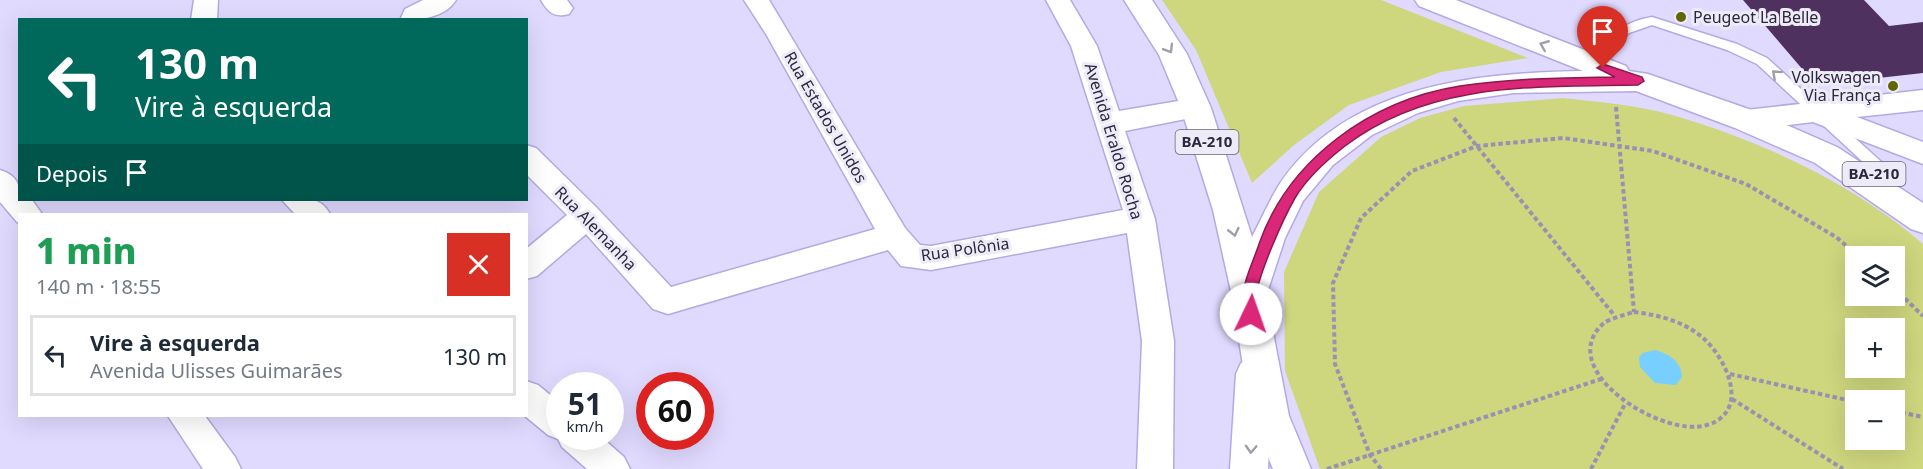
<!DOCTYPE html>
<html lang="pt">
<meta charset="utf-8">
<style>
body{margin:0;font-family:"Noto Sans",sans-serif;background:#f2f2f3;color:#1f2937;height:100vh;display:flex;flex-direction:column;font-size:22px;white-space:nowrap}
*{box-sizing:border-box;margin:0}
p{font-size:20px;color:#747a83}
.icon{flex:none;width:33px;height:33px;fill:none;stroke:currentColor;stroke-width:2;stroke-linecap:round;stroke-linejoin:round}
.map{position:relative;flex:1;overflow:hidden}
.sheet{position:absolute;left:18px;top:213px;width:510px;height:204px;display:flex;flex-direction:column;background:#fff;border-radius:0px;box-shadow:0 6px 24px #0002}
.sheet>*{flex:none}
.top-card{position:absolute;left:18px;top:18px;width:510px;height:183px;border-radius:0px;box-shadow:0 6px 24px #0002;background:#00695c;color:#fff;overflow:hidden}
.controls{position:absolute;left:1845px;top:246px;display:grid;gap:12px}
.controls a{display:grid;place-items:center;width:60px;height:60px;border-radius:0px;background:#fff;box-shadow:0 6px 24px #0002;font-size:30px}
.speed{position:absolute;left:546px;top:372px;display:flex;gap:12px;font-size:30px;font-weight:700;text-align:center}
.speed>*{display:grid;place-content:center;width:78px;height:78px;border-radius:50%;background:#fff;box-shadow:0 6px 24px #0002;line-height:1}
.speed small{font-size:15px;font-weight:400}
.speed .limit{border:9px solid #d22;background:#fff;color:#111}
.pin{position:absolute;display:grid;place-items:center;width:51px;height:51px;color:#fff;margin:-62px -26px;border-radius:50% 50% 50% 0;rotate:-45deg;box-shadow:0 0 6px #0007}
.pin .icon{rotate:45deg}
.me{position:absolute;width:66px;margin:-33px;rotate:3deg;stroke-linejoin:round;filter:drop-shadow(0 0 4px #0008)}
.turn{display:flex;align-items:center;gap:21px;height:126px;padding:0 18px;font-size:27px}
.turn .icon{width:78px;height:78px;stroke-width:2.5}
.turn b{display:block;font-size:42px;line-height:51px}
.then{display:flex;align-items:center;height:57px;padding:0 18px;background:#0003;gap:12px;font-size:22px}
.round{display:grid;place-items:center;flex:none;width:63px;height:63px;border-radius:0px;background:#f2f2f3}
.headline{display:flex;align-items:center;justify-content:space-between;height:102px;padding:0 18px}
h1{font-size:36px;font-weight:800;line-height:45px;color:#1e9e55}
ul{padding:0;list-style:none}
li{display:flex;align-items:center;gap:18px;height:81px;margin:0 12px 9px;padding:0 6px;border:3px solid #e0e1e3;border-radius:0px}
li div{flex:1}
li b{display:block;font-size:22px}
li em{font-style:normal}
.map>svg:first-child{display:block}
.green{fill:#ced67e;fill-rule:evenodd}
.water{fill:#76cffe}
.building{fill:#4f315f}
.lines{fill:none;stroke-linecap:round;stroke-linejoin:round}
.service-casing{stroke:#b4a9e4;stroke-width:3}
.minor-casing{stroke:#b4a9e4;stroke-width:3}
.tertiary-casing{stroke:#b4a9e4;stroke-width:3}
.primary-casing{stroke:#b4a9e4;stroke-width:3}
.path{stroke:#9892b2;stroke-width:4;stroke-dasharray:4.5 3;stroke-linecap:butt}
.service{fill:#fff;fill-rule:evenodd}
.minor{fill:#fff;fill-rule:evenodd}
.tertiary{fill:#fff;fill-rule:evenodd}
.primary{fill:#fff;fill-rule:evenodd}
.oneway{stroke:#a09ea8}
.route{fill:#db2777;stroke:#8e194d;stroke-width:1.5}
.poi-dot{fill:#616603;stroke:#edebf7;stroke-width:2}
.labels{text-anchor:middle;stroke-width:6;stroke-linejoin:round;paint-order:stroke}
.shield{fill:#edebf7;stroke:#666276;stroke-width:1.5}
.shield-label{font-size:15px;font-weight:bold;fill:#2c273e}
.poi-label{font-size:16px;fill:#2c273e;stroke:#edebf7;text-anchor:start}
.street-label{font-size:16px;fill:#2c273e;stroke:#edebf7}
</style>
<div class="map">
<svg width="1923" height="469" viewBox="0 0 1923 469">
<rect width="100%" height="100%" fill="#e0daff"/>
<path class="green" d="M1162,0H1381L1528,58L1441,72L1349,105L1294,145L1252,183L1196,50Z
M1563,98C1599,102 1637,105 1672,115C1760,140 1854,184 1923,244V469H1320L1285,371L1284,272L1319,192L1381,137L1420,118L1464,106ZM1856,256H1894V296H1856ZM1856,328H1894V368H1856ZM1856,400H1894V440H1856Z"/>
<path class="water" d="M1655,350C1669,354 1681,361 1682,377L1676,385L1655,383L1640,367L1639,357L1643,353Z"/>
<path class="building" d="M1743,0H1864L1889,26L1923,22V73L1816,85Z"/>
<g class="lines">
<defs>
<path id="service" d="M1652,17L1737,44L1767,58L1899,178L1901,182L1899,186H1889L1757,64L1727,50L1652,25L1629,33L1590,65H1580L1578,62L1580,59C1602,40 1622,22 1652,17Z"/>
<path id="minor" d="M194,0H218L217,20H191Z
M423,0H456C445,18 420,20 400,20L405,9Z
M541,0H567L573,8L569,14C554,18 548,12 541,0Z
M744,0H769L905,228L920,245L931,246L1123,210L1071,46L1046,0H1070L1097,46L1119,111L1196,98L1206,101L1210,108L1206,115L1125,131L1155,219L1174,341L1173,469H1137L1142,341L1127,233L931,270L901,266L888,250L668,314L653,309L586,234L537,276L526,279V249L567,215L526,174V145L536,148L597,208L671,287L875,229L766,34Z
M1923,90V110L1857,117L1923,142V164L1813,122L1746,130L1736,127L1732,120L1736,113L1746,110Z
M0,170C16,175 20,183 20,200H32L42,214H20V223L17,222L0,202Z
M282,200C301,198 320,195 330,214H295Z
M526,381L538,385L560,403V436H600L624,457L630,469H587L562,447L558,439L548,435L525,416Z
M168,416H205L235,457L241,469H203Z"/>
<path id="tertiary" d="M1254,358L1267,363L1272,374L1268,469H1230L1236,374L1241,363Z"/>
<path id="primary" d="M1124,0H1152L1187,54L1211,108L1252,237C1261,220 1269,201 1279,185C1346,85 1475,73 1583,71L1419,6L1415,0H1456L1626,66L1629,71L1648,74L1757,112L1837,147L1923,203V233L1911,229L1815,163L1735,128L1636,91L1514,93L1458,101L1418,113L1372,135L1333,165L1303,201L1285,238L1266,296L1289,416L1311,469H1273L1251,416L1232,296L1213,210L1181,108L1159,55Z"/>
</defs>
<use href="#service" class="service-casing"/>
<use href="#minor" class="minor-casing"/>
<use href="#tertiary" class="tertiary-casing"/>
<use href="#primary" class="primary-casing"/>
<path class="path" d="M1616,107L1634,312
M1454,118L1614,315
M1894,288L1923,316
M1634,312C1658,315 1683,321 1702,337C1727,358 1751,412 1707,425C1661,439 1552,368 1604,323C1611,318 1625,315 1634,312Z
M1730,374L1856,402
M1732,399L1843,469
M1894,411L1923,417
M1327,469L1601,379
M1381,469L1370,455L1335,364L1333,283L1361,218L1412,171L1477,146L1563,138L1653,151L1746,184L1836,237L1858,256
M1591,469L1625,404"/>
<use href="#service" class="service"/>
<use href="#minor" class="minor"/>
<use href="#tertiary" class="tertiary"/>
<use href="#primary" class="primary"/>
</g>
<defs><path id="oneway-chevron" d="M-2-3.5L2.5 0L-2 3.5" fill="none" stroke-width="1.6" stroke-linecap="round" stroke-linejoin="round" transform="scale(1.5)"/></defs>
<g class="oneway">
<use href="#oneway-chevron" transform="translate(1544 45) rotate(-158)"/>
<use href="#oneway-chevron" transform="translate(1169 49) rotate(59)"/>
<use href="#oneway-chevron" transform="translate(1776 74) rotate(-138)"/>
<use href="#oneway-chevron" transform="translate(1234 232) rotate(77)"/>
<use href="#oneway-chevron" transform="translate(1251 449) rotate(93)"/>
</g>
<path class="route" d="M1603,64L1642,77L1644,81L1638,85C1537,87 1430,81 1345,146C1327,160 1307,178 1295,198C1283,219 1259,273 1256,296C1255,304 1260,310 1256,318H1246C1235,295 1252,266 1259,244C1289,158 1372,100 1460,86C1512,78 1563,78 1615,77L1597,68Z"/>
<g class="poi-dot">
<circle cx="1681" cy="17" r="6"/>
<circle cx="1893" cy="86" r="6"/>
</g>
<g class="labels">
<g class="shield">
<rect x="1175.5" y="130" width="63" height="24" rx="4.5"/>
<rect x="1842.5" y="162" width="63" height="24" rx="4.5"/>
</g>
<g class="shield-label">
<text x="1207" y="147">BA-210</text>
<text x="1874" y="179">BA-210</text>
</g>
<g class="poi-label">
<text x="1693" y="23">Peugeot La Belle</text>
<text x="1881" y="83" text-anchor="end">Volkswagen<tspan x="1881" dy="18">Via França</tspan></text>
</g>
<g class="street-label">
<text transform="translate(826 117) rotate(60)" y="6">Rua Estados Unidos</text>
<text transform="translate(1114 141) rotate(73)" y="6">Avenida Eraldo Rocha</text>
<text transform="translate(596 228) rotate(46)" y="6">Rua Alemanha</text>
<text transform="translate(965 249) rotate(-8)" y="6">Rua Polônia</text>
</g>
</g>
</svg>
<div class="controls">
<a><svg class="icon" aria-label="layers" viewBox="0 0 24 24"><path d="M12 4l9 5-9 5-9-5zM3 14l9 5 9-5"/></svg></a>
<a>+</a>
<a>−</a>
</div>
<div class="speed"><div>51<small>km/h</small></div><div class="limit">60</div></div>
<div class="pin" style="left:1603px;top:68px;background:#d93025"><svg class="icon" aria-label="arrive" viewBox="0 0 24 24"><path d="M6 21V4h12l-3 4 3 4H6"/></svg></div>
<svg class="me" style="left:1251px;top:314px" viewBox="-20 -20 40 40"><circle r="19" fill="#fff"/><path d="M0-13L10 11 0 6-10 11z" fill="#db2777"/></svg>
<div class="top-card">
<div class="turn"><svg class="icon" aria-label="left" viewBox="0 0 24 24"><path d="M17 20v-9H6M10 6l-5 5 5 5"/></svg><div><b>130 m</b>Vire à esquerda</div></div>
<div class="then">Depois<svg class="icon" aria-label="arrive" viewBox="0 0 24 24"><path d="M6 21V4h12l-3 4 3 4H6"/></svg></div>
</div>
<section class="sheet">
<div class="headline"><div><h1>1 min</h1><p>140 m · 18:55</p></div><a class="round" style="background:#d93025;color:#fff"><svg class="icon" aria-label="close" viewBox="0 0 24 24"><path d="M6 6l12 12M18 6L6 18"/></svg></a></div>
<ul>
<li><svg class="icon" aria-label="left" viewBox="0 0 24 24"><path d="M17 20v-9H6M10 6l-5 5 5 5"/></svg><div><b>Vire à esquerda</b><p>Avenida Ulisses Guimarães</p></div><em>130 m</em></li>
</ul>
</section>
</div>
